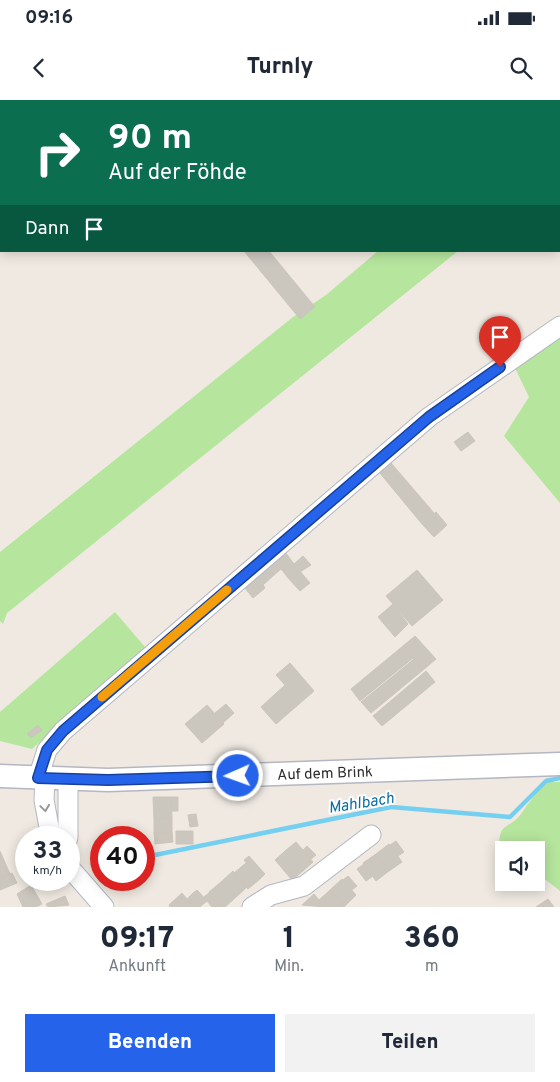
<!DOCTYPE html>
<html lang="de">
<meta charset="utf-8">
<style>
body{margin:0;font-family:Overpass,sans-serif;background:#f2f2f3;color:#1f2937;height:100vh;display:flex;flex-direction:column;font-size:19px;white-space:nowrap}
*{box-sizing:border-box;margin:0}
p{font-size:16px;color:#747a83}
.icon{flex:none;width:28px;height:28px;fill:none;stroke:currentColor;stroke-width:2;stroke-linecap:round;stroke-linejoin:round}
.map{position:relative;height:807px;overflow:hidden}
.drawer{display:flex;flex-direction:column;background:#fff;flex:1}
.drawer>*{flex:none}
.top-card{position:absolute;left:0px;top:0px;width:560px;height:152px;box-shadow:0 2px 12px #0003;background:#0b6e4f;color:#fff;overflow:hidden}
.tools{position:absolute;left:495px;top:741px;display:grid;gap:10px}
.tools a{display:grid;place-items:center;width:50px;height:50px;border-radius:0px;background:#fff;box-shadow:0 2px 12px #0003;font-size:25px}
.speed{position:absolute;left:15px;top:726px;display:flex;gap:10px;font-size:25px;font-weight:700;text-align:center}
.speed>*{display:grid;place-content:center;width:65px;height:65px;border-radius:50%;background:#fff;box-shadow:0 2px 12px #0003;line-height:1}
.speed small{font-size:12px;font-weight:400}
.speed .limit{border:8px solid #d22;background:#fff;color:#111}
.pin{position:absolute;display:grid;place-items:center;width:42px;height:42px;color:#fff;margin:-51px -21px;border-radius:50% 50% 50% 0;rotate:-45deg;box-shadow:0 0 5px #0007}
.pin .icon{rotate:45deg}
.me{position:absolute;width:55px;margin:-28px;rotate:268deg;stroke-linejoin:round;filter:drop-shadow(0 0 4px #0008)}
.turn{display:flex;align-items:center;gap:18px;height:105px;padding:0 25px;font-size:22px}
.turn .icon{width:65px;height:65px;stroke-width:2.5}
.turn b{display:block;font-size:35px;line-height:42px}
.then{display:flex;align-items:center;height:48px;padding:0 25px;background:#0003;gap:10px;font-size:19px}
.eta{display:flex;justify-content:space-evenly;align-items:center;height:85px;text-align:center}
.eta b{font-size:30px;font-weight:800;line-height:35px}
.cta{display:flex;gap:10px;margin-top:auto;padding:10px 25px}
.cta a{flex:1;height:58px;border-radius:0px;background:#2563eb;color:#fff;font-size:20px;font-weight:800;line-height:58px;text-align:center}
.cta a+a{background:#f2f2f3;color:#1f2937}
.status{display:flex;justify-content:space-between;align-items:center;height:35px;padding:0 25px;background:#fff;direction:ltr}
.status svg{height:14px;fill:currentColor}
header{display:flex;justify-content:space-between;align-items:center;height:65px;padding:0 25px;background:#fff;font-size:22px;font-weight:800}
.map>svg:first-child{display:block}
.green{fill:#b6e59e}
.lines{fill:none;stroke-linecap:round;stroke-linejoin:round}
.stream{stroke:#75cff0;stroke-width:4.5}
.building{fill:#cbc7bf;stroke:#cbc5ba}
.minor-casing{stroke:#b4b7c1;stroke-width:21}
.tertiary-casing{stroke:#b4b7c1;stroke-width:25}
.minor{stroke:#fff;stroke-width:19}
.tertiary{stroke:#fff;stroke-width:22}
.oneway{stroke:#969696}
.route-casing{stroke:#184099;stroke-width:12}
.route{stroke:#2563eb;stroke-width:9}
.slow{stroke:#f59e0b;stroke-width:9}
.labels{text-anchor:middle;stroke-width:4;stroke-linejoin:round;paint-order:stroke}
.street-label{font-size:15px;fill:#2e2e2e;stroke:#fff}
.water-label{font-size:16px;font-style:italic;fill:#0d6fa3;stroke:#fff}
</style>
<div class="status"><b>09:16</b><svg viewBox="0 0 49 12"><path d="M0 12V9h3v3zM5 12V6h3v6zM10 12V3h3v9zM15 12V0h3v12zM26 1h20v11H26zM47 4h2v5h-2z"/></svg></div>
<header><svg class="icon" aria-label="back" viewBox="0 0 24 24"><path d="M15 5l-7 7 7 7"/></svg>Turnly<svg class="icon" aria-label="search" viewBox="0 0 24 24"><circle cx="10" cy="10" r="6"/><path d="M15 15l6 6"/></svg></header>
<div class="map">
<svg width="560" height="807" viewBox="0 0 560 807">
<rect width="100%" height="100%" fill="#efe9e1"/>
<path class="green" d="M378,151H458L7,513L3,524L0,521V452L293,217L326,195Z
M560,234V403L504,336L529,297L514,266Z
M115,512L145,547L32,649L0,641V612Z
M546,682H560V791L536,772V750H504V754L499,752C498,720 508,731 521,714C529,702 537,692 546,682Z"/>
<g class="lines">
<path class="stream" d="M155,755L391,707L510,717L546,681L560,678"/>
</g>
<path class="building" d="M238,0H320L322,1H237Z
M244,151H269L315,207L300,219Z
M468,332L475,341L461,351L454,342Z
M391,363L434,413L422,424L379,372Z
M436,412L447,425L434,437L422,424Z
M285,452L294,464L303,456L311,465L289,479L281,469L274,475L267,467Z
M267,467L274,475L263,485L265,488L253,498L244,487Z
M299,470L310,483L300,491L289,479Z
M417,470L443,500L412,526L386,496Z
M393,504L408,524L395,537L378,517Z
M415,536L436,559L423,570L403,546Z
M403,546L413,558L360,601L351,589Z
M414,559L423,570L371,613L361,602Z
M290,563L314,591L276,624L261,607L285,585L276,575Z
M426,571L435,582L382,626L373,616Z
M226,604L234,613L223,623L215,613Z
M207,605L224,624L202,643L185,624Z
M38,625L42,630L31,638L27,634Z
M153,697H171L172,718L154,719Z
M171,697H178V711H171Z
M196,714L198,726L190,727L188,715Z
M172,718V732L154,733V719Z
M176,731H193V744H176Z
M172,732L173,742L155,744L154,733Z
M396,741L404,752L398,756L390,745Z
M296,742L313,762L303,771L285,751Z
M389,744L402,762L389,771L376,754Z
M307,746L316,755L311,759L303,750Z
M0,751L10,774L0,778Z
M285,751L303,771L292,780L275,760Z
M376,754L389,771L376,781L363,763Z
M249,756L265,774L260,779L244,760Z
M246,763L260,779L248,789L234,773Z
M364,764L373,776L366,781L357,769Z
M233,771L247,787L235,798L221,782Z
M12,773L17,783L0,790V778Z
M348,776L357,786L352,790L343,780Z
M342,779L356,795L345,806L330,790Z
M221,782L235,798L225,807H221L209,792Z
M31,785L42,804L36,807H23L17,794Z
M197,790L207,801L202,805L192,794Z
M330,790L345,806L343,807H325L319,800Z
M182,793L187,799L194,807H170L169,805Z
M209,793L221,807H212L207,801L204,797Z
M192,794L202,805L200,807H194L187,799Z
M314,794L319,800L325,807L302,805Z
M65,796L69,805L48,807L46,804Z
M548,799L554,807H536Z"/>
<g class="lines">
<defs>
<path id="minor" d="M38,678L47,650L63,631L429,317L560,226
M45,679L44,700L51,738
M68,738V680
M69,767L104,807
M252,807L271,795L304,786L371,735"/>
<path id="tertiary" d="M0,676L108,680L560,664"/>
</defs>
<use href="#minor" class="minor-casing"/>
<use href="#tertiary" class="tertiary-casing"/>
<use href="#minor" class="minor"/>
<use href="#tertiary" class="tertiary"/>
</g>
<defs><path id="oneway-chevron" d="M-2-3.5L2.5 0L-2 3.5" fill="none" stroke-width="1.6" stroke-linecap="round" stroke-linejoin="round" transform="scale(1.25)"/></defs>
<use class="oneway" href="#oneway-chevron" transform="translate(45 708) rotate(82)"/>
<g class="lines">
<defs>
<path id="route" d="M238,676L108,680L38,678L47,650L63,631L429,317L500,267"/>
</defs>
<use href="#route" class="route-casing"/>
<use href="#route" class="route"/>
<path class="slow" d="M102,597L227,490"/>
</g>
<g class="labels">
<g class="street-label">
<text transform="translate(325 673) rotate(-2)" y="5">Auf dem Brink</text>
</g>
<g class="water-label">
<text transform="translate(361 702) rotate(-9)" y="6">Mahlbach</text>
</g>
</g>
</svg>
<div class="tools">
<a><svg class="icon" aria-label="sound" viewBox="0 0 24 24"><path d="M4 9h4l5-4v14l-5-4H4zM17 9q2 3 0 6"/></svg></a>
</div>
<div class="speed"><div>33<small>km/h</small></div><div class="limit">40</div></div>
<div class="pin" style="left:500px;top:267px;background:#d93025"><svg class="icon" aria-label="arrive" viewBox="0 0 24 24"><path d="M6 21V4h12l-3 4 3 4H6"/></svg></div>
<svg class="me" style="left:238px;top:676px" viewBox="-20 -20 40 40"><circle r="17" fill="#2563eb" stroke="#fff" stroke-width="3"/><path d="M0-11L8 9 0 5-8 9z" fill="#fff"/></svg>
<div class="top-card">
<div class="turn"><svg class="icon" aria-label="right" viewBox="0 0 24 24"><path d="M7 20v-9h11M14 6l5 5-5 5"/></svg><div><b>90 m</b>Auf der Föhde</div></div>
<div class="then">Dann<svg class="icon" aria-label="arrive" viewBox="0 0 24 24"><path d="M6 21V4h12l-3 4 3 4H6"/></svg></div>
</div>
</div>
<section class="drawer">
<div class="eta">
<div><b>09:17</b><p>Ankunft</p></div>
<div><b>1</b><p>Min.</p></div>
<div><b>360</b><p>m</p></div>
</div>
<div class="cta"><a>Beenden</a><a>Teilen</a></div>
</section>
